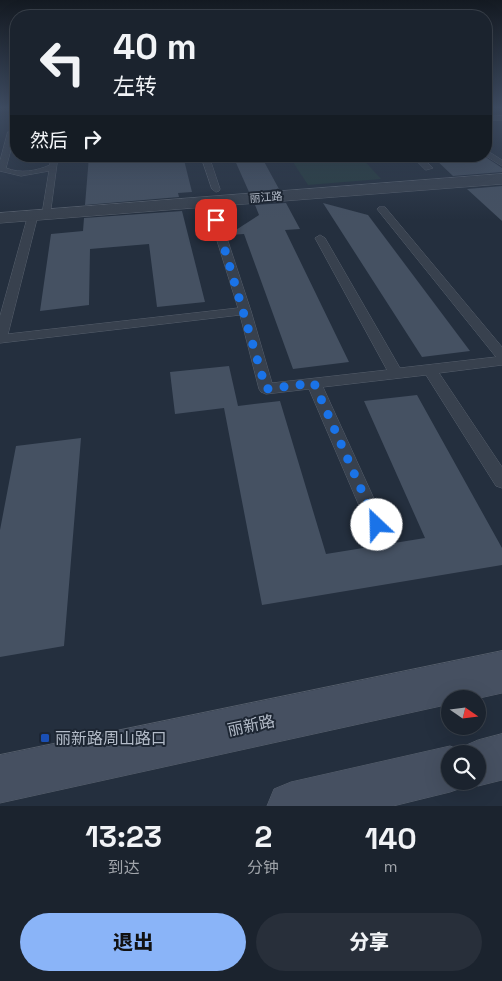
<!DOCTYPE html>
<html lang="zh">
<meta charset="utf-8">
<style>
body{margin:0;font-family:"Space Grotesk","Noto Sans SC",sans-serif;background:#282f3a;color:#f1f3f6;height:100vh;display:flex;flex-direction:column;font-size:19px;white-space:nowrap}
*{box-sizing:border-box;margin:0}
p{font-size:16px;color:#a0a4aa}
.icon{flex:none;width:28px;height:28px;fill:none;stroke:currentColor;stroke-width:2;stroke-linecap:round;stroke-linejoin:round}
.map{position:relative;height:806px;overflow:hidden}
.panel{display:flex;flex-direction:column;background:#1b232e;flex:1}
.panel>*{flex:none}
.banner{position:absolute;left:10px;top:10px;width:482px;height:152px;border-radius:20px;box-shadow:0 5px 20px #0002,0 0 0 1px #39404a;background:#1b232e;color:#f1f3f6;overflow:hidden}
.needle{width:32px;rotate:104deg}
.buttons{position:absolute;left:441px;top:690px;display:grid;gap:10px}
.buttons a{display:grid;place-items:center;width:45px;height:45px;border-radius:50%;background:#1b232e;box-shadow:0 5px 20px #0002,0 0 0 1px #39404a;font-size:25px}
.pin{position:absolute;display:grid;place-items:center;width:42px;height:42px;color:#fff;margin:-21px;border-radius:10px;box-shadow:0 2px 8px #0006}
.me{position:absolute;width:55px;margin:-28px;rotate:336deg;stroke-linejoin:round;filter:drop-shadow(0 0 4px #0008)}
.turn{display:flex;align-items:center;gap:18px;height:105px;padding:0 20px;font-size:22px}
.turn .icon{width:65px;height:65px;stroke-width:2.5}
.turn b{display:block;font-size:35px;line-height:42px}
.then{display:flex;align-items:center;height:48px;padding:0 20px;background:#0003;gap:10px;font-size:19px}
.eta{display:flex;justify-content:space-evenly;align-items:center;height:85px;text-align:center}
.eta b{font-size:30px;font-weight:800;line-height:35px}
.primary-button{display:flex;gap:10px;margin-top:auto;padding:10px 20px}
.primary-button a{flex:1;height:58px;border-radius:30px;background:#8ab4f8;color:#111;font-size:20px;font-weight:800;line-height:58px;text-align:center}
.primary-button a+a{background:#282f3a;color:#f1f3f6}
.map>svg:first-child{display:block}
.green{fill:#263c3f}
.building{fill:#455162}
.lines{fill:none;stroke-linecap:round;stroke-linejoin:round}
.lane-casing{stroke:#565f6c;stroke-width:1}
.street-casing{stroke:#565f6c;stroke-width:1}
.secondary-casing{stroke:#565f6c;stroke-width:1}
.lane{fill:#38414e;fill-rule:evenodd}
.street{fill:#38414e;fill-rule:evenodd}
.secondary{fill:#465061;fill-rule:evenodd}
.route{stroke:#1a73e8;stroke-width:9;stroke-dasharray:0 16.2}
.transit-dot{fill:#1a4fb4;stroke:#1d2633;stroke-width:2}
.labels{text-anchor:middle;stroke-width:4;stroke-linejoin:round;paint-order:stroke}
.far-street-label{font-size:11px;fill:#b4bcc9;stroke:#1d2633}
.near-street-label{font-size:16px;fill:#b4bcc9;stroke:#1d2633}
.near-poi-label{font-size:16px;fill:#b4bcc9;stroke:#1d2633;text-anchor:start}
</style>
<div class="map">
<svg width="502" height="806" viewBox="0 0 502 806">
<rect width="100%" height="100%" fill="#242f3e"/>
<path class="green" d="M289,156H360L381,179L308,185Z"/>
<path class="building" d="M89,156H183L192,192L178,193L179,197L85,205Z
M233,156H261L279,189L249,192Z
M432,156H484L502,168V172L453,176Z
M502,186V221L467,189Z
M286,203L300,229L285,230L349,362L293,369L244,234L228,235L259,215L255,205Z
M323,203L368,215L470,351L422,357Z
M182,211L205,302L157,307L149,244L90,249L89,305L40,311L51,234L83,231L84,218Z
M229,366L238,406L280,401L326,554L425,538L364,401L417,395L502,548V565L262,605L224,408L175,414L170,372Z
M81,438L64,646L0,657V530L16,446Z"/>
<g class="lines">
<defs>
<path id="lane" d="M502,116V120L486,121V117Z
M8,132L15,134L6,168C21,174 36,171 50,165V156H58L50,216H44L42,214L49,171L21,176L0,171V161Z
M486,150L502,160V166L486,156Z
M201,156H209L220,189L219,191L216,192L212,189Z
M412,156H421L433,168L426,170Z
M210,199L215,202L251,311L272,383L387,370L315,238L320,235L325,238L400,368L496,357L377,209L379,207H385L502,347V365L439,373L502,467V488L496,486L426,375L323,387L386,525L384,531L377,533L370,531L309,389L266,394L261,392L259,389L240,315L0,343V316L28,215L33,212L38,215L8,334L238,308L205,202Z"/>
<path id="street" d="M502,174V184L0,223V213Z"/>
<path id="secondary" d="M502,651V693L475,699H450V704L0,803V755Z
M502,734V780L478,786L468,782L467,786L450,792L393,806H267L274,789L291,782L450,746L460,750L462,747L478,740ZM450,754H478V781H450Z"/>
</defs>
<use href="#lane" class="lane-casing"/>
<use href="#street" class="street-casing"/>
<use href="#secondary" class="secondary-casing"/>
<use href="#lane" class="lane"/>
<use href="#street" class="street"/>
<use href="#secondary" class="secondary"/>
</g>
<linearGradient id="sky" x2="0" y2="1"><stop stop-color="#141a22"/><stop offset="0.49" stop-color="#3f4d63"/><stop offset="1" stop-color="#3f4d63" stop-opacity="0"/></linearGradient>
<rect width="502" height="220" fill="url(#sky)"/>
<g class="lines">
<path class="route" d="M216,220L266,389L314,383L377,525"/>
</g>
<rect class="transit-dot" x="40" y="733" width="10" height="10" rx="2.5"/>
<g class="labels">
<g class="far-street-label">
<text transform="translate(266 197) rotate(-4)" y="4">丽江路</text>
</g>
<g class="near-street-label">
<text transform="translate(251 725) rotate(-12)" y="6">丽新路</text>
</g>
<g class="near-poi-label">
<text x="55" y="744">丽新路周山路口</text>
</g>
</g>
</svg>
<div class="buttons">
<a><svg class="needle" viewBox="-14 -14 28 28"><path d="M0-13l5 13h-10z" fill="#e53935"/><path d="M0 13l5-13h-10z" fill="#a0a4aa"/></svg></a>
<a><svg class="icon" aria-label="search" viewBox="0 0 24 24"><circle cx="10" cy="10" r="6"/><path d="M15 15l6 6"/></svg></a>
</div>
<div class="pin" style="left:216px;top:220px;background:#d93025"><svg class="icon" aria-label="arrive" viewBox="0 0 24 24"><path d="M6 21V4h12l-3 4 3 4H6"/></svg></div>
<svg class="me" style="left:377px;top:525px" viewBox="-20 -20 40 40"><circle r="19" fill="#fff"/><path d="M0-13L10 11 0 6-10 11z" fill="#1a73e8"/></svg>
<div class="banner">
<div class="turn"><svg class="icon" aria-label="left" viewBox="0 0 24 24"><path d="M17 20v-9H6M10 6l-5 5 5 5"/></svg><div><b>40 m</b>左转</div></div>
<div class="then">然后<svg class="icon" aria-label="right" viewBox="0 0 24 24"><path d="M7 20v-9h11M14 6l5 5-5 5"/></svg></div>
</div>
</div>
<section class="panel">
<div class="eta">
<div><b>13:23</b><p>到达</p></div>
<div><b>2</b><p>分钟</p></div>
<div><b>140</b><p>m</p></div>
</div>
<div class="primary-button"><a>退出</a><a>分享</a></div>
</section>
